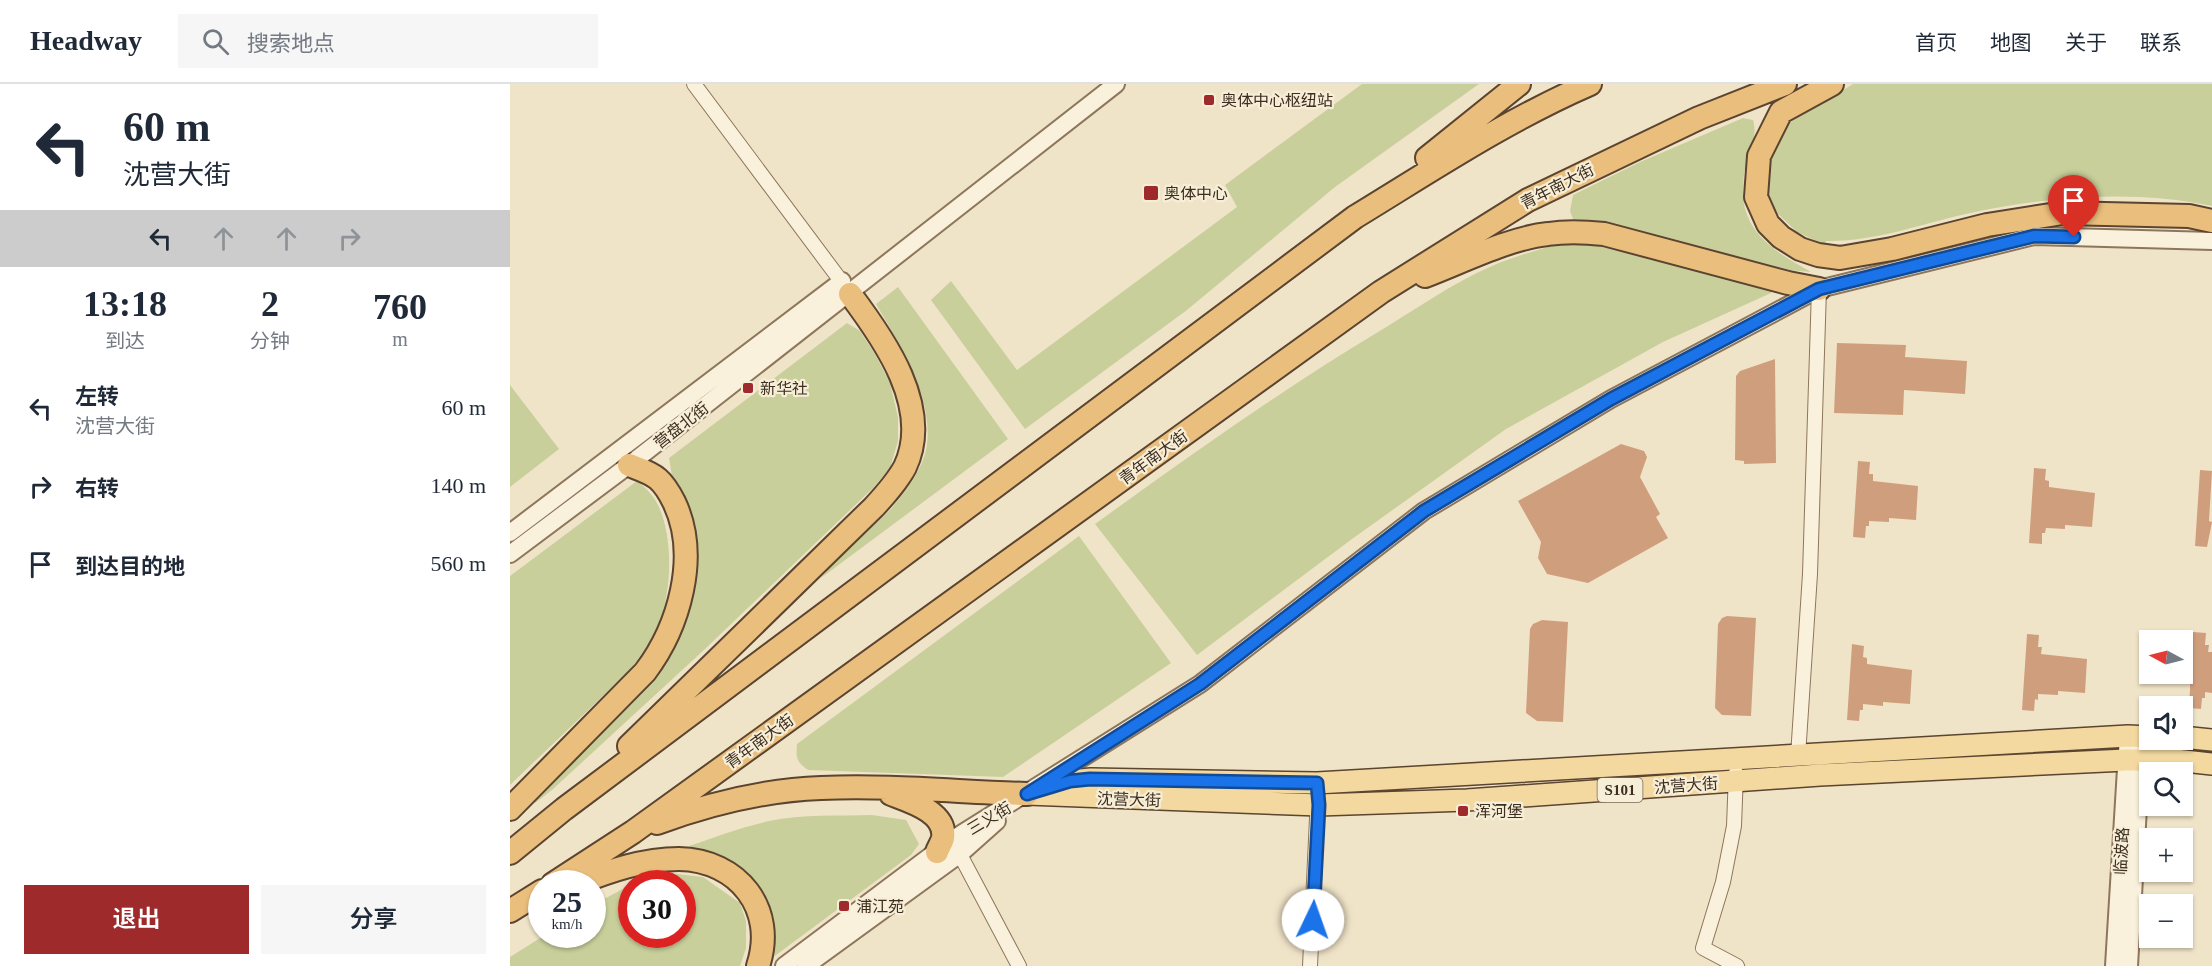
<!DOCTYPE html>
<html lang="zh">
<meta charset="utf-8">
<style>
body{margin:0;font-family:"Times New Roman","Noto Sans SC",serif;background:#f6f6f7;color:#1f2937;height:100vh;display:flex;flex-direction:column;font-size:22px;white-space:nowrap}
*{box-sizing:border-box;margin:0}
p{font-size:20px;color:#747a83}
.icon{flex:none;width:33px;height:33px;fill:none;stroke:currentColor;stroke-width:2;stroke-linecap:round;stroke-linejoin:round}
.map{position:relative;flex:1;overflow:hidden}
.details{display:flex;flex-direction:column;background:#fff;width:510px}
.details>*{flex:none}
.hud{background:#fff;color:#1f2937;overflow:hidden}
.needle{width:39px;rotate:277deg}
.tools{position:absolute;left:1629px;top:546px;display:grid;gap:12px}
.tools a{display:grid;place-items:center;width:54px;height:54px;border-radius:0px;background:#fff;box-shadow:0 2px 4px #0004;font-size:30px}
.speed{position:absolute;left:18px;top:786px;display:flex;gap:12px;font-size:30px;font-weight:700;text-align:center}
.speed>*{display:grid;place-content:center;width:78px;height:78px;border-radius:50%;background:#fff;box-shadow:0 2px 4px #0004;line-height:1}
.speed small{font-size:15px;font-weight:400}
.speed .limit{border:9px solid #d22;background:#fff;color:#111}
.pin{position:absolute;display:grid;place-items:center;width:51px;height:51px;color:#fff;margin:-62px -26px;border-radius:50% 50% 50% 0;rotate:-45deg;box-shadow:0 0 6px #0007}
.pin .icon{rotate:45deg}
.me{position:absolute;width:66px;margin:-33px;rotate:3deg;stroke-linejoin:round;filter:drop-shadow(0 0 4px #0008)}
.turn{display:flex;align-items:center;gap:21px;height:126px;padding:0 24px;font-size:27px}
.turn .icon{width:78px;height:78px;stroke-width:2.5}
.turn b{display:block;font-size:42px;line-height:51px}
.lanes{display:flex;align-items:center;height:57px;padding:0 24px;background:#0003;justify-content:center;gap:30px;direction:ltr}
.lanes .off{opacity:.35}
.eta{display:flex;justify-content:space-evenly;align-items:center;height:102px;text-align:center}
.eta b{font-size:36px;font-weight:600;line-height:42px}
.button{display:flex;gap:12px;margin-top:auto;padding:12px 24px}
.button a{flex:1;height:69px;border-radius:0px;background:#9e2a2b;color:#fff;font-size:24px;font-weight:600;line-height:69px;text-align:center}
.button a+a{background:#f6f6f7;color:#1f2937}
ul{padding:0;list-style:none}
li{display:flex;align-items:center;gap:18px;height:78px;padding:0 24px}
li div{flex:1}
li b{display:block;font-size:22px}
li em{font-style:normal}
header{display:flex;align-items:center;gap:36px;box-sizing:border-box;height:84px;padding:0 30px;background:#fff;border-bottom:2px solid #e0e1e3}
header strong{font-size:28px}
nav{display:flex;gap:33px;margin-inline-start:auto;font-size:21px}
.search{width:420px;height:54px;background:#f6f6f7;display:flex;align-items:center;gap:15px;box-sizing:border-box;padding:0 21px;border-radius:0px;color:#747a83;font-size:22px}
main{display:flex;flex:1;min-height:0}
.map>svg:first-child{display:block}
.green{fill:#c9cf9b}
.building{fill:#cf9f7d}
.lines{fill:none;stroke-linecap:round;stroke-linejoin:round}
.minor-casing{stroke:#8d765c;stroke-width:16}
.tertiary-casing{stroke:#8d765c;stroke-width:20}
.primary-casing{stroke:#5b4430;stroke-width:24}
.trunk-casing{stroke:#5b4430;stroke-width:26}
.minor{stroke:#faf1dc;stroke-width:14}
.tertiary{stroke:#faf1dc;stroke-width:16}
.primary{stroke:#f3d9a0;stroke-width:21}
.trunk{stroke:#eabe7c;stroke-width:22}
.route-casing{stroke:#114b97;stroke-width:15}
.route{stroke:#1a73e8;stroke-width:10}
.poi-dot{fill:#9e2a2b;stroke:#f7eed8;stroke-width:2}
.labels{text-anchor:middle;stroke-width:4.5;stroke-linejoin:round;paint-order:stroke}
.shield{fill:#f7eed8;stroke:#756857;stroke-width:1.5}
.shield-label{font-size:15px;font-weight:bold;fill:#3d2e20}
.poi-label{font-size:16px;fill:#3d2e20;stroke:#f7eed8;text-anchor:start}
.street-label{font-size:16px;fill:#3d2e20;stroke:#f7eed8}
</style>
<header>
<strong>Headway</strong>
<div class="search"><svg class="icon" aria-label="search" viewBox="0 0 24 24"><circle cx="10" cy="10" r="6"/><path d="M15 15l6 6"/></svg>搜索地点</div>
<nav><a>首页</a><a>地图</a><a>关于</a><a>联系</a></nav>
</header>
<main>
<section class="details">
<div class="hud">
<div class="turn"><svg class="icon" aria-label="left" viewBox="0 0 24 24"><path d="M17 20v-9H6M10 6l-5 5 5 5"/></svg><div><b>60 m</b>沈营大街</div></div>
<div class="lanes"><svg class="icon" aria-label="left" viewBox="0 0 24 24"><path d="M17 20v-9H6M10 6l-5 5 5 5"/></svg><svg class="icon off" aria-label="ahead" viewBox="0 0 24 24"><path d="M12 20V5M6 11l6-6 6 6"/></svg><svg class="icon off" aria-label="ahead" viewBox="0 0 24 24"><path d="M12 20V5M6 11l6-6 6 6"/></svg><svg class="icon off" aria-label="right" viewBox="0 0 24 24"><path d="M7 20v-9h11M14 6l5 5-5 5"/></svg></div>
</div>
<div class="eta">
<div><b>13:18</b><p>到达</p></div>
<div><b>2</b><p>分钟</p></div>
<div><b>760</b><p>m</p></div>
</div>
<ul>
<li><svg class="icon" aria-label="left" viewBox="0 0 24 24"><path d="M17 20v-9H6M10 6l-5 5 5 5"/></svg><div><b>左转</b><p>沈营大街</p></div><em>60 m</em></li>
<li><svg class="icon" aria-label="right" viewBox="0 0 24 24"><path d="M7 20v-9h11M14 6l5 5-5 5"/></svg><div><b>右转</b></div><em>140 m</em></li>
<li><svg class="icon" aria-label="arrive" viewBox="0 0 24 24"><path d="M6 21V4h12l-3 4 3 4H6"/></svg><div><b>到达目的地</b></div><em>560 m</em></li>
</ul>
<div class="button"><a>退出</a><a>分享</a></div>
</section>
<div class="map">
<svg width="1702" height="882" viewBox="0 0 1702 882">
<rect width="100%" height="100%" fill="#f0e4c8"/>
<path class="green" d="M852,0H969L825,103L677,226L515,345L421,216L441,197L507,286L727,123L715,101Z
M1343,0H1702V122C1625,106 1542,112 1465,128C1416,138 1367,158 1316,157L1315,161L1287,148L1267,129L1258,110L1260,74L1276,41Z
M1233,34L1243,36C1248,53 1240,68 1235,85C1233,92 1234,100 1233,108C1233,150 1269,170 1301,188L1266,185L1103,140L1063,135L1060,127L1063,111L1130,78Z
M1052,159C1123,162 1192,186 1261,204V209L1153,258L996,345L842,455L687,571L585,440C678,373 770,307 868,248C905,226 942,199 982,182C1005,172 1028,166 1052,159Z
M388,203L498,355L311,494C321,483 331,471 342,460C356,447 373,435 385,420C399,404 415,380 417,360C423,312 389,260 366,220Z
M337,239L350,247L365,270L380,299L388,333V357L380,384L363,404L195,565L42,706L25,719V713L167,547L170,417L162,392L159,374Z
M0,301L49,365L0,403Z
M127,397C136,404 143,411 148,421C164,454 162,512 147,544C139,560 130,573 119,587L0,701V492Z
M569,452L661,579L493,693L298,686C286,677 286,675 287,660Z
M362,731L396,736L409,760L401,771L262,874C263,833 261,798 219,777C207,770 192,767 179,762C205,753 232,743 259,737C293,730 328,732 362,731Z
M167,790L193,793L230,819L236,837V864L230,882H0V873L35,851L82,850L83,821L122,800V850H172V800H122L146,792Z"/>
<path class="building" d="M1327,259L1396,261L1395,273L1457,277L1455,310L1394,306L1393,331L1324,329Z
M1265,275L1266,379L1234,380V377L1225,376L1226,292L1230,287Z
M1111,360L1134,367L1137,373L1130,393L1150,430L1146,433L1158,454L1078,499L1037,490L1028,474L1031,458L1008,417Z
M1348,377L1360,378L1359,390H1363V397L1408,402L1406,436L1379,434V438L1359,437V442H1356L1355,454L1343,453Z
M1524,384L1536,385L1535,396L1539,397V403L1585,409L1582,443L1555,441V445L1536,444L1535,449H1532V460L1519,459Z
M1690,386L1702,387L1699,437L1702,438L1697,463L1685,462Z
M1217,532L1246,534L1241,632L1212,631L1205,624L1208,540L1212,534Z
M1032,536L1058,538L1053,638L1027,637L1016,629L1020,545L1023,540Z
M1683,548L1696,549L1695,561H1699L1698,568H1702V609L1695,608V614H1692L1691,625L1679,624Z
M1517,550L1529,551L1528,563H1532L1531,570L1577,575L1575,609L1548,607V611L1528,610V616L1525,615L1524,627L1512,626Z
M1342,560L1354,562L1353,573L1357,574V580L1402,586L1400,620L1373,618V622L1353,620V626H1350L1349,637L1337,636Z"/>
<g class="lines">
<defs>
<path id="minor" d="M184,0L337,205
M1288,672L1300,490L1309,205
M1226,689L1224,742L1213,798L1193,864L1227,882
M446,763L509,882
M800,882L808,713"/>
<path id="tertiary" d="M0,449L332,197
M0,470L119,381L606,0
M274,882L443,755L690,600L914,427L1101,315L1309,205L1524,152L1702,157
M296,882L450,770L487,737
M1604,882L1618,652
M1619,882L1632,653"/>
<path id="primary" d="M1672,653L1702,656
M533,706L560,697L581,695L807,699L1618,652L1640,653
M517,710L809,721L957,716L1310,691L1616,676H1665L1702,680"/>
<path id="trunk" d="M1322,0L1271,28L1249,72L1246,113L1258,140L1271,153L1290,165L1308,171L1330,174L1382,165L1477,141L1553,129L1679,132L1702,137
M917,74L1009,0
M915,192C952,178 999,154 1038,150C1057,147 1076,148 1094,150L1278,199L1309,205
M119,662L364,423C375,411 387,398 395,383C423,324 374,255 340,210
M381,710C399,717 437,728 433,754C432,759 428,764 427,768
M0,725L135,588C169,543 190,472 164,418C160,410 155,401 148,395C140,388 129,385 119,381
M147,739C199,720 255,706 311,704C379,701 449,708 517,710
M0,769L54,725L845,133C922,86 997,36 1080,0
M43,800L123,748L871,208L1018,116L1189,34L1275,0
M66,800C99,787 133,775 169,775C228,776 267,825 248,882
M0,827L32,807"/>
</defs>
<use href="#minor" class="minor-casing"/>
<use href="#tertiary" class="tertiary-casing"/>
<use href="#primary" class="primary-casing"/>
<use href="#trunk" class="trunk-casing"/>
<use href="#minor" class="minor"/>
<use href="#tertiary" class="tertiary"/>
<use href="#primary" class="primary"/>
<use href="#trunk" class="trunk"/>
</g>
<g class="lines">
<defs>
<path id="route" d="M803,836L809,721L807,699L580,695L560,697L517,710L690,600L914,427L1101,315L1309,205L1524,152L1564,153"/>
</defs>
<use href="#route" class="route-casing"/>
<use href="#route" class="route"/>
</g>
<g class="poi-dot">
<rect x="693" y="10" width="12" height="12" rx="3"/>
<rect x="633" y="101" width="16" height="16" rx="3"/>
<rect x="232" y="298" width="12" height="12" rx="3"/>
<rect x="947" y="721" width="12" height="12" rx="3"/>
<rect x="328" y="816" width="12" height="12" rx="3"/>
</g>
<g class="labels">
<rect class="shield" x="1087.5" y="694" width="45" height="24" rx="4.5"/>
<g class="shield-label">
<text x="1110" y="711">S101</text>
</g>
<g class="poi-label">
<text x="711" y="22">奥体中心枢纽站</text>
<text x="654" y="115">奥体中心</text>
<text x="250" y="310">新华社</text>
<text x="965" y="733">浑河堡</text>
<text x="346" y="828">浦江苑</text>
</g>
<g class="street-label">
<text transform="translate(1047 102) rotate(-27)" y="6">青年南大街</text>
<text transform="translate(171 341) rotate(-38)" y="6">营盘北街</text>
<text transform="translate(643 373) rotate(-36)" y="6">青年南大街</text>
<text transform="translate(249 657) rotate(-36)" y="6">青年南大街</text>
<text transform="translate(1176 701) rotate(-4)" y="6">沈营大街</text>
<text transform="translate(619 715) rotate(2)" y="6">沈营大街</text>
<text transform="translate(479 734) rotate(-31)" y="6">三义街</text>
<text transform="translate(1611 767) rotate(-87)" y="6">临波路</text>
</g>
</g>
</svg>
<div class="tools">
<a><svg class="needle" viewBox="-14 -14 28 28"><path d="M0-13l5 13h-10z" fill="#e53935"/><path d="M0 13l5-13h-10z" fill="#747a83"/></svg></a>
<a><svg class="icon" aria-label="sound" viewBox="0 0 24 24"><path d="M4 9h4l5-4v14l-5-4H4zM17 9q2 3 0 6"/></svg></a>
<a><svg class="icon" aria-label="search" viewBox="0 0 24 24"><circle cx="10" cy="10" r="6"/><path d="M15 15l6 6"/></svg></a>
<a>+</a>
<a>−</a>
</div>
<div class="speed"><div>25<small>km/h</small></div><div class="limit">30</div></div>
<div class="pin" style="left:1564px;top:153px;background:#d93025"><svg class="icon" aria-label="arrive" viewBox="0 0 24 24"><path d="M6 21V4h12l-3 4 3 4H6"/></svg></div>
<svg class="me" style="left:803px;top:836px" viewBox="-20 -20 40 40"><circle r="19" fill="#fff"/><path d="M0-13L10 11 0 6-10 11z" fill="#1a73e8"/></svg>
</div>
</main>
